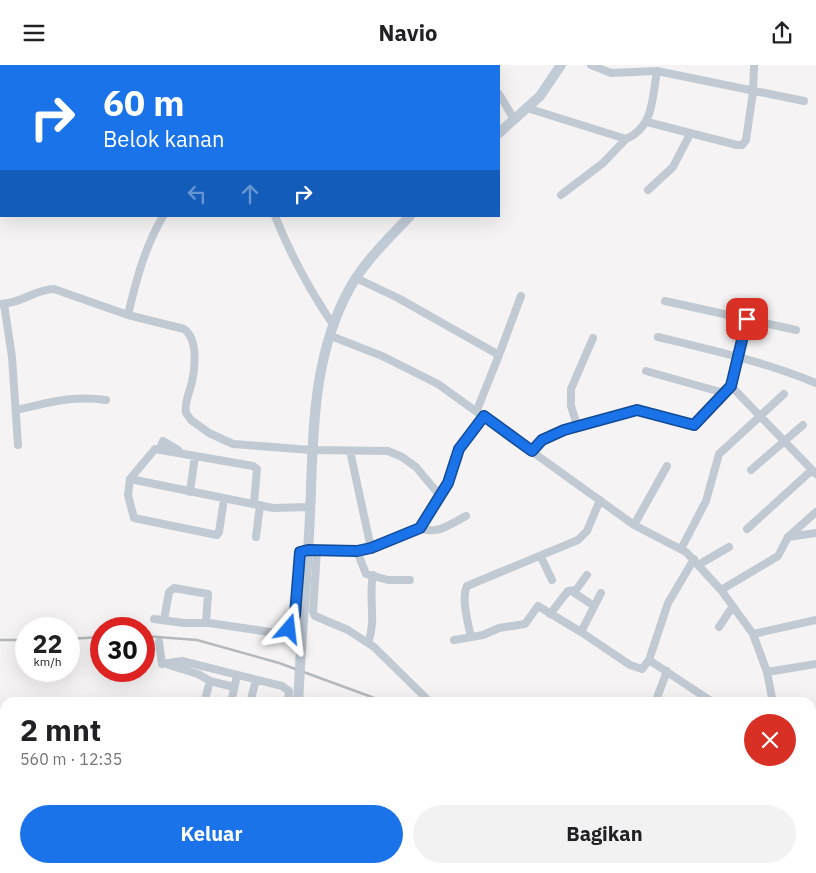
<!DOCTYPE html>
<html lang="id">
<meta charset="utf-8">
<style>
body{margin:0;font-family:"IBM Plex Sans",sans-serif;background:#f2f2f2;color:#202124;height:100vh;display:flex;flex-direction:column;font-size:19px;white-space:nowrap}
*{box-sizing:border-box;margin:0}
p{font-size:16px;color:#757577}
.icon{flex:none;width:28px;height:28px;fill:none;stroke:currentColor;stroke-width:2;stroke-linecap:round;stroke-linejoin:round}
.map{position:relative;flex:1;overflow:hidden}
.side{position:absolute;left:0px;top:632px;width:816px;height:176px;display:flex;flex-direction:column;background:#fff;border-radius:15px 15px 0 0;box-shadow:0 5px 20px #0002}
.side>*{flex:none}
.hud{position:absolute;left:0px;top:0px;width:500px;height:152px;box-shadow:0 5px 20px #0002;background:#1a73e8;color:#fff;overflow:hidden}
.speed{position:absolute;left:15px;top:552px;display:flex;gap:10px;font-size:25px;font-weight:700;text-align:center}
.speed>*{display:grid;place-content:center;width:65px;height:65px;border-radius:50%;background:#fff;box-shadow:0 5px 20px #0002;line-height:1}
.speed small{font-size:12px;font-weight:400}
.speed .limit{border:8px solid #d22;background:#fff;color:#111}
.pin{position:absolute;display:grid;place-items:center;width:42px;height:42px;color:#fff;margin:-21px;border-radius:10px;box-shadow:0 2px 8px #0006}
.me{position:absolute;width:55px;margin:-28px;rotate:17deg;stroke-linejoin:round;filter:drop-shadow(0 0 4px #0008)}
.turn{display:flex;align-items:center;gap:18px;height:105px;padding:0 20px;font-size:22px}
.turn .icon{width:65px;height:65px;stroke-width:2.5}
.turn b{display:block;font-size:35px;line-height:42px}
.lanes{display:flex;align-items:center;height:48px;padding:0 20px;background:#0003;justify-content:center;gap:25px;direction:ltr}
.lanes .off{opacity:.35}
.round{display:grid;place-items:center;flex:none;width:52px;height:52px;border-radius:26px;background:#f2f2f2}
.summary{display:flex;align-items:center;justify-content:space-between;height:85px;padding:0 20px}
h1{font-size:30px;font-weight:700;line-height:38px}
.button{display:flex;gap:10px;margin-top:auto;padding:10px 20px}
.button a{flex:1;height:58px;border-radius:30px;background:#1a73e8;color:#fff;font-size:20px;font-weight:700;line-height:58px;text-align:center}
.button a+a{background:#f2f2f2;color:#202124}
header{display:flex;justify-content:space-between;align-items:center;height:65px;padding:0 20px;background:#fff;font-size:22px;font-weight:700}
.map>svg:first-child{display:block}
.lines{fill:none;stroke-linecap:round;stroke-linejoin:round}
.minor{stroke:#c1cad2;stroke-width:8}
.tertiary{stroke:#c1cad2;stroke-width:9}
.secondary{stroke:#c1cbd6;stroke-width:10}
.rail{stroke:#b5b8bd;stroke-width:2.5}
.secondary-bridge{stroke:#c1cbd6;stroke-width:10}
.route-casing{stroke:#114b97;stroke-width:12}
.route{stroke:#1a73e8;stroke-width:9}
</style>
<header><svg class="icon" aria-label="menu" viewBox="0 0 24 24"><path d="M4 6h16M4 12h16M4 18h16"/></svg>Navio<svg class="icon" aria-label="share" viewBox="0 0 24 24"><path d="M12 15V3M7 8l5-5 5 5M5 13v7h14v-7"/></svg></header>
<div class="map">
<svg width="816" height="808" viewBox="0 0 816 808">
<rect width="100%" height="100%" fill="#f5f3f3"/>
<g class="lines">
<path class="minor" d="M223,0V1
M284,0L286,1
M476,0L477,1
M591,0L611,8L657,6L804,36
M448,1L449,0
M499,29L514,54
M527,43L626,74C654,62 652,33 657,6
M647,57L737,80H742L746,75L753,27L754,2
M648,125L673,102L690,69
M561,130L603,98L626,74
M275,151C291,191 310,226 334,261
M356,213L398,233L499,290L477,345
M665,236L796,265
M0,239C21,239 35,224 54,224L128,250L184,264C198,274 195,301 192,317C190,326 184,337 186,348L191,355L209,368L233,379L311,385L388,386L402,392L416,402L441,432
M4,239L12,292L18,380
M128,250C136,215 145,182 163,151
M331,271L382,291L438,319L634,460L686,487L721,525L753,569L767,607L773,638
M658,272C712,285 765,297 816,318
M499,290L521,231
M646,306L724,328
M731,321L816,409
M16,345C48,338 73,330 106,335
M577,360L571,341V324L593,273
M160,383L163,376L178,385
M350,386L371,483
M532,386C549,361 608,352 637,345H644L688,360L695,359L731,321L740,291L747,254
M751,405L803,360
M130,414L128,430L134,453L217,470L219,467L224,434
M190,427L195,391
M254,438L257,404L253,401L155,384L130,414L273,443L310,442
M634,460L667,401
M420,463C437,470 451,459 466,451
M747,464L812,405
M256,472L260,440
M788,472L816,468
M681,484L706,436L719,389L784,329
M317,485L313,547L315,551L348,565L374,582L431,638
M357,486L366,509L388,515H410
M541,492L552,515
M698,500L729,482
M721,525L778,491L788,472L816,447
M573,527L594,541
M550,549L568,526L576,525L587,510
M154,554L184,558H209L284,569L295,550L301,487L308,485L357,486L371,483L420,463L449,418L459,384L484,351
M164,555L169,527L174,523L208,529L206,558
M719,562L733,541
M581,567L601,528
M753,569L816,555
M471,572C468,558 461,533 467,521L578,475L587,466L600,435
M454,575L483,570L499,563L525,559L538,541L581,567L630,600L642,604L649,595L668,538L694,494
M159,577L162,599
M368,578C377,554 368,534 373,510
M649,595L714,638
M162,599L182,596L282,621L289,626L288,638
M169,600L198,609L210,616L204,638
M767,607L816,599
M210,616L234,622
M318,636L321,638
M231,638L237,610
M250,638L256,615
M655,638L667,606
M811,708H816
M115,804L123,808
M610,804L615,808
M684,804L691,808
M785,804V808
M195,805L201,808
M32,808L37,804
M391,808L395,804
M502,808L505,804
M543,808L546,804
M652,808L655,804"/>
<path class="tertiary" d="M357,804L362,808"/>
<path class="secondary" d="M499,68L540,31L561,0
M301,584C303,551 306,518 308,485C315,396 305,302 351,221C366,195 389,173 410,151
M276,808L277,804"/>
<path class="rail" d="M144,571L197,575L279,598L388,638
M69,574L101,572
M0,575H26
M590,804L593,808"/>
<path class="secondary-bridge" d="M298,638L301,584"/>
</g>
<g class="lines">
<defs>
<path id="route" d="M289,564L295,550L300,487L308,485L357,486L371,483L420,463L448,418L459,384L484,351L532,386L542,375L564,365L637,345L694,360L731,321L747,254"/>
</defs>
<use href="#route" class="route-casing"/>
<use href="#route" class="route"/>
</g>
</svg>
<div class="speed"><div>22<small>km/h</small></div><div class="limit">30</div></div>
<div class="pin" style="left:747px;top:254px;background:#d93025"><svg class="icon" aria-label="arrive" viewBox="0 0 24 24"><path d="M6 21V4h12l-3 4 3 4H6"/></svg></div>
<svg class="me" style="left:289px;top:564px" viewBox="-20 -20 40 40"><path d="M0-17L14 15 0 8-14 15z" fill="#1a73e8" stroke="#fff" stroke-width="4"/></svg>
<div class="hud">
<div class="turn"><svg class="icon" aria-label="right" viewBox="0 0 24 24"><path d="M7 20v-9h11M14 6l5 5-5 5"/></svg><div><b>60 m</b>Belok kanan</div></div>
<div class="lanes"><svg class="icon off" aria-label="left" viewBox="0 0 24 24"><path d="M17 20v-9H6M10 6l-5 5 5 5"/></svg><svg class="icon off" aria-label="ahead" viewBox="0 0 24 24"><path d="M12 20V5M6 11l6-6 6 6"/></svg><svg class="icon" aria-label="right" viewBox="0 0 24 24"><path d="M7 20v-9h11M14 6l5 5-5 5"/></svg></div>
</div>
<section class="side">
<div class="summary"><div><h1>2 mnt</h1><p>560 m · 12:35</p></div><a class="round" style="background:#d93025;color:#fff"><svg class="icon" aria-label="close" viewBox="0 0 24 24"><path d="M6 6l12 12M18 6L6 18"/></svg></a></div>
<div class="button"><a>Keluar</a><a>Bagikan</a></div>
</section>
</div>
